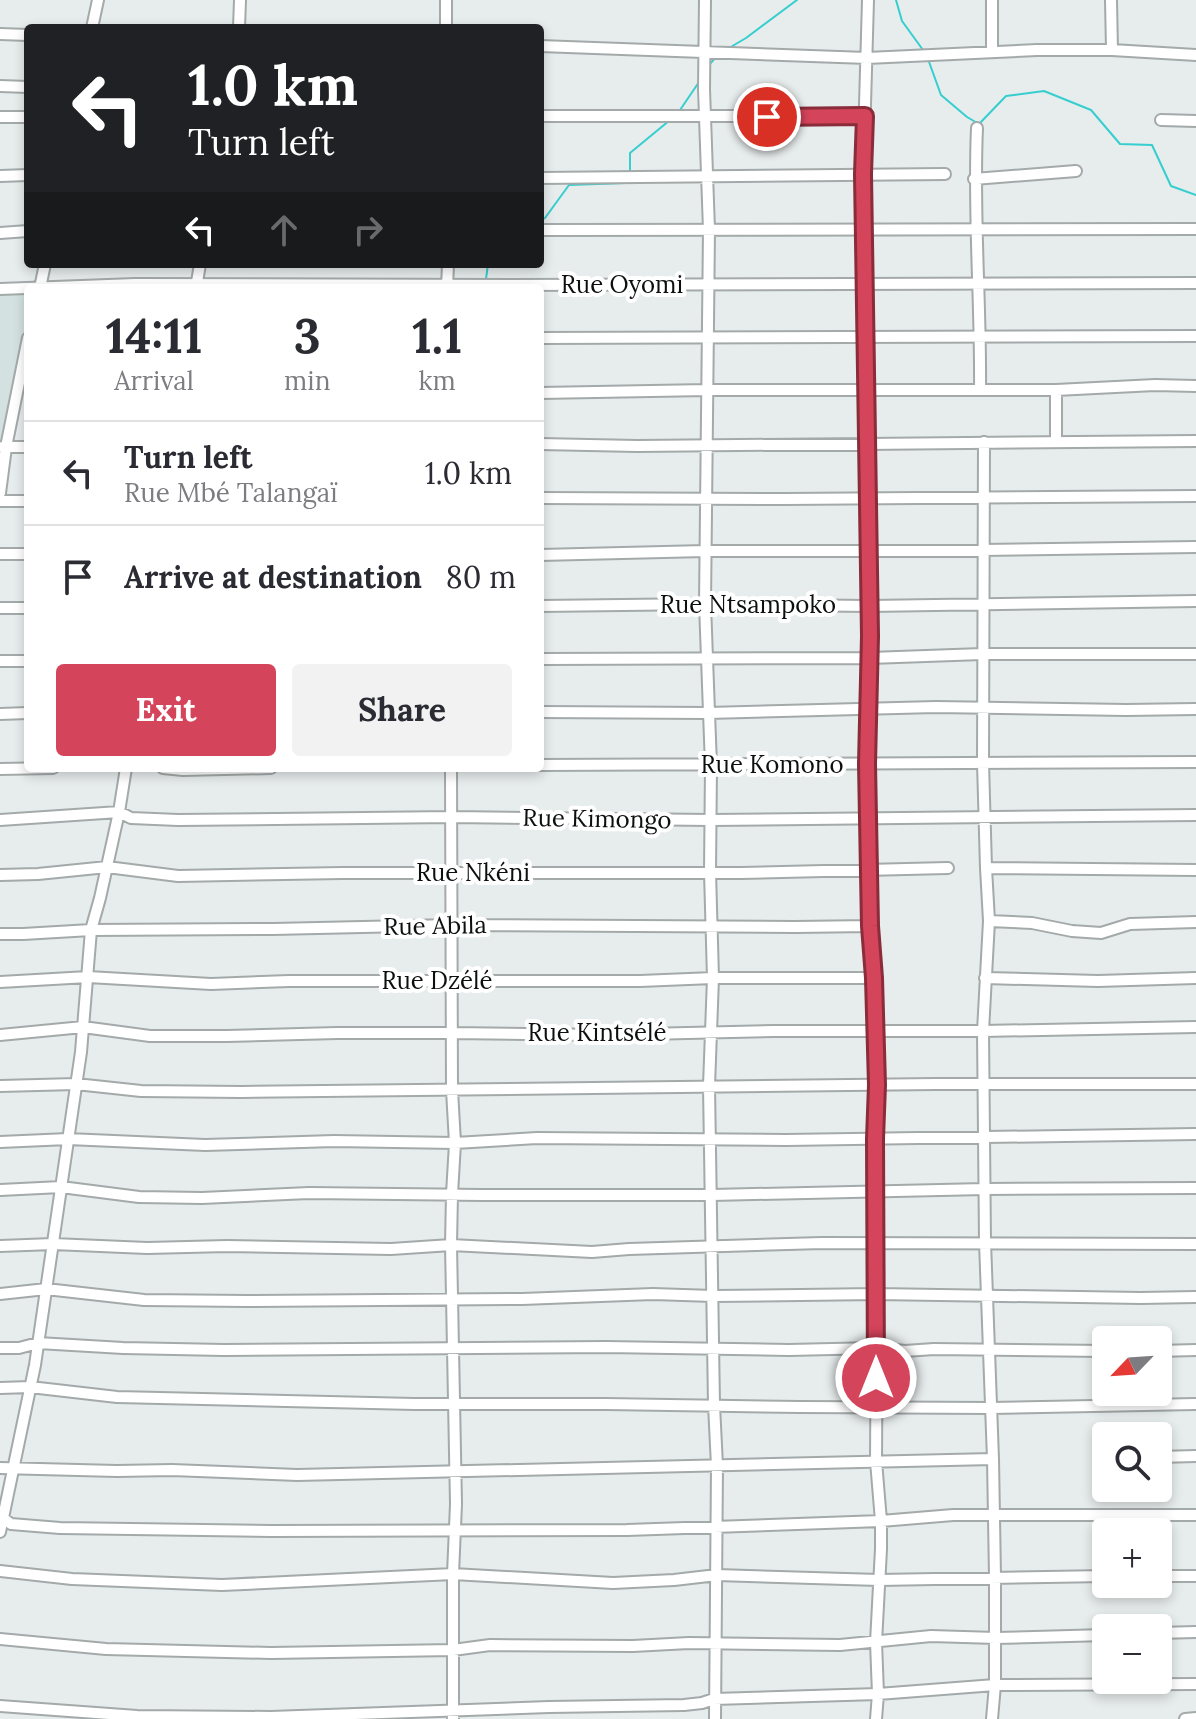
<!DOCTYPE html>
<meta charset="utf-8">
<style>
body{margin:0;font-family:Lora,serif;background:#f2f2f3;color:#2b2b33;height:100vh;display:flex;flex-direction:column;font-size:30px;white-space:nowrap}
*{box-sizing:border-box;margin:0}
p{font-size:26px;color:#7c7c81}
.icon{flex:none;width:44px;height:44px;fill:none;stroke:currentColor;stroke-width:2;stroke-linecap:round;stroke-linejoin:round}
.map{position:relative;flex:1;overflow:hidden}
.sheet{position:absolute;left:24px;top:284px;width:520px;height:488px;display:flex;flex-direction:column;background:#fff;border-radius:8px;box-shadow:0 4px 12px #0003}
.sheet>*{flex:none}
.banner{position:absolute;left:24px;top:24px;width:520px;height:244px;border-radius:8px;box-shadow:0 4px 12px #0003;background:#202124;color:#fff;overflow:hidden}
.needle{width:52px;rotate:245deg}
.buttons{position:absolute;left:1092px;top:1326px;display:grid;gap:16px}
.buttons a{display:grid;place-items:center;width:80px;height:80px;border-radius:8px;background:#fff;box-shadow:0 4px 12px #0003;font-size:40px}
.pin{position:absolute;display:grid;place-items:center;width:68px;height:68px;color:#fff;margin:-34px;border:4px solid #fff;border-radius:50%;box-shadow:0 2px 8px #0007}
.me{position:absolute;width:88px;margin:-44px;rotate:0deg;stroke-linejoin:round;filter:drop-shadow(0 0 6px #0008)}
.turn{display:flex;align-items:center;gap:28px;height:168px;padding:0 32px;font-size:36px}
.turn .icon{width:104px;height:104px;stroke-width:2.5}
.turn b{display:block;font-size:56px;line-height:68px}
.lanes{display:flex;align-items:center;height:76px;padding:0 32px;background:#0003;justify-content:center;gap:40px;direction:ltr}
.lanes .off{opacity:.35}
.eta{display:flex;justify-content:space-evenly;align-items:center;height:136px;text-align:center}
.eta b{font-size:48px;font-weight:700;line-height:56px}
.primary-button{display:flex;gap:16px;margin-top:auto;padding:16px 32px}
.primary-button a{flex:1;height:92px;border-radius:8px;background:#d4445a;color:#fff;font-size:32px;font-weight:700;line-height:92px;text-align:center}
.primary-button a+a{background:#f2f2f3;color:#2b2b33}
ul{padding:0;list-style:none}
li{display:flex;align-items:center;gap:24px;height:104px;padding:0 32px;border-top:2px solid #e1e1e2}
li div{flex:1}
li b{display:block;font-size:30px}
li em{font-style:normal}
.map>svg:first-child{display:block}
.built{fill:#d3e2e1}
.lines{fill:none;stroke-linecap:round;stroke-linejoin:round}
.stream{stroke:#36cecf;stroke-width:2}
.street-casing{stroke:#a4a9a9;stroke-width:14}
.street{stroke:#fff;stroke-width:10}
.route-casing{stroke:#8a2c3a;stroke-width:20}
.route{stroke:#d4445a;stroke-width:14}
.labels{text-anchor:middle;stroke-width:8;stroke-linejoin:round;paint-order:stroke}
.street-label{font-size:24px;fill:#0d0f0f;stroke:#fff}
</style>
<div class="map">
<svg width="1196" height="1719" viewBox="0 0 1196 1719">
<rect width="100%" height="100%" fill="#e7ecec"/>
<path class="built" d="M0,294H28V325L3,442H0Z"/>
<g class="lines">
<path class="stream" d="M896,0L902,21L923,50
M729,48L746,38L797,0
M928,59L941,95L967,117L979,124L1006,96L1044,91L1091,110L1120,144L1152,145L1171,186L1196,195
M708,66L717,56
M678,113L699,82
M630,174V153L670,120
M540,221L545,218L569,185L625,183
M486,279L488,264"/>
<defs>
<path id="street" d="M446,0V28
M705,0L704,89L709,230L705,604L711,766L710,872L713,978L709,1086L714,1405L717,1466L715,1719
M868,0L863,174L870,636L867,764L870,926L877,1085L875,1139L877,1294L876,1461L881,1521V1549L876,1642L878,1694L876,1719
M992,0V52
M1111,0L1112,50
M92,28L98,0
M239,28L240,0
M0,34L28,35
M540,46L867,58L1037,50H1112L1196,55
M0,86L28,87
M540,116H865
M0,117H28
M1161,120L1196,121
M977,128C973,215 981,302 980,389
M0,176L28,175
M540,178L945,174
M974,179L1076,171
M540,230L1196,229
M0,233L28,231
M40,288L45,264
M196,288L200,264
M447,288L448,264
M0,289L135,284L511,285L1196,283
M540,338L1196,336
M540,393L707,390H1056L1155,385L1196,386
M984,442L983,763L986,868L989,921L983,1031L985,1242L993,1459L995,1577V1685L992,1719
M1056,442V390
M540,444L637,446L1196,441
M2,447H28
M0,493L6,447L28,338
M540,498L785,499L1196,496
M0,501H28
M0,554H28
M540,555L705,551H906L1196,547
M540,606L705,604L869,606L1196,601
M0,608H28
M540,659L870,658L982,654H1196
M0,661H28
M540,712L708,713L936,707L1126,710L1196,709
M0,714L28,713
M540,765L1196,762
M163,768L183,770L271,768
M451,768L452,1090L455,1143L452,1194L451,1245L456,1504L453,1574V1719
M0,769L53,768
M0,820L119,812L131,818L178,820L452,817L711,820L1196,815
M986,868L1196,870
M0,875L38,874L107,867L178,876L343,873H741L948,868
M989,921L1032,923L1072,931L1101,933L1130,924L1196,922
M0,934H23L91,930L273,929L452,925L795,927L870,926
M985,978L1098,981L1196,978
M0,982L88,977L211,984L289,981H640L713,978H874
M0,1035L83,1027L150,1036H227L337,1033H452L601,1035L773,1031H983L1196,1027
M0,1086L76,1084L141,1091L242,1092L936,1084H1196
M0,1142L68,1139L205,1145L334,1141L455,1143L537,1138L786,1140L1196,1134
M0,1190L61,1187L139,1197L202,1198L309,1193L482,1195H712L985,1189L1196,1188
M0,1246L53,1244L147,1248L227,1246L391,1249L451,1245L592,1252L629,1249L822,1243L1196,1244
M0,1294L46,1289L144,1300L246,1301L522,1299L653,1294L713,1296L877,1294L1141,1298L1196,1297
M0,1348H19L38,1343L123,1348L224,1350L606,1347L789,1350L876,1348L905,1351L934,1349L1106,1351
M1158,1351L1196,1350
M0,1388L30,1387L117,1397L414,1404H606L800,1407L991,1408L1196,1404
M1158,1457L1196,1456
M0,1468L117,1471L172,1470L297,1475L993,1459
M3,1518L11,1524L60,1528L272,1531L627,1530L881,1521L953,1515H1196
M0,1532L35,1365L81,1052L91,930L100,898L119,812L126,768
M0,1571L72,1579L222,1585L453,1574L613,1583L674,1580L717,1575L879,1580L1106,1576
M1158,1576H1196
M1158,1633L1196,1632
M0,1639L106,1649L271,1653L453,1650L490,1645L633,1646L689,1643L840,1645L931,1636L996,1638L1106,1635
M0,1706L137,1716L271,1717L549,1707L684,1705L702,1703L714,1699L878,1694L995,1685L1196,1684
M1185,1719L1196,1718"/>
</defs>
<use href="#street" class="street-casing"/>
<use href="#street" class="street"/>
</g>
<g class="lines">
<defs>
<path id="route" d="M767,117L865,116L863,174L870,636L867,764L870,926L874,978L877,1085L875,1139L876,1378"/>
</defs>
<use href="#route" class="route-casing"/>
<use href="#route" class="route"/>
</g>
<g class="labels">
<g class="street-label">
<text x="622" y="293">Rue Oyomi</text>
<text x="748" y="613">Rue Ntsampoko</text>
<text x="772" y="773">Rue Komono</text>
<text transform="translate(597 819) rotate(1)" y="8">Rue Kimongo</text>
<text x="473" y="881">Rue Nkéni</text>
<text transform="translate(435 926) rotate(-1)" y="8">Rue Abila</text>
<text x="437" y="989">Rue Dzélé</text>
<text x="597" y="1041">Rue Kintsélé</text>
</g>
</g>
</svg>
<div class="buttons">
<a><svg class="needle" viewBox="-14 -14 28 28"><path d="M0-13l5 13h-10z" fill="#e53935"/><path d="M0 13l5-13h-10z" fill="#7c7c81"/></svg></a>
<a><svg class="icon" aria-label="search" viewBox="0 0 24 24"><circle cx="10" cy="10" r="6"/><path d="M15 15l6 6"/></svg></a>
<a>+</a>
<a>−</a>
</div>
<div class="pin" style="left:767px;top:117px;background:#d93025"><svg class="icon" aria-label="arrive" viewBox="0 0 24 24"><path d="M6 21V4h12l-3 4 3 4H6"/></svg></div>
<svg class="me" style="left:876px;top:1378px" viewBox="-20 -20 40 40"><circle r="17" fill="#d4445a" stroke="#fff" stroke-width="3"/><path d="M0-11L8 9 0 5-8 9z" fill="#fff"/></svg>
<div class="banner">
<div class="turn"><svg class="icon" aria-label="left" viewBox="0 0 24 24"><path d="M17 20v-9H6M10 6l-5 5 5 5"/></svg><div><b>1.0 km</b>Turn left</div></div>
<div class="lanes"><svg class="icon" aria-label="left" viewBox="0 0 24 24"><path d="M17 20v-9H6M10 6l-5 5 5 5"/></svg><svg class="icon off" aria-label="ahead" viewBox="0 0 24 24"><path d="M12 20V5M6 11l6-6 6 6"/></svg><svg class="icon off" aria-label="right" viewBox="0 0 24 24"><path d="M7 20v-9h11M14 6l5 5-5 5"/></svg></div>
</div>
<section class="sheet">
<div class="eta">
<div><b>14:11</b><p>Arrival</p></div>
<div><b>3</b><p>min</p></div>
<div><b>1.1</b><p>km</p></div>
</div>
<ul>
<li><svg class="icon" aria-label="left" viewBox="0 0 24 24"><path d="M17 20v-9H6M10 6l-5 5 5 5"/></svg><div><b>Turn left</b><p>Rue Mbé Talangaï</p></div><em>1.0 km</em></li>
<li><svg class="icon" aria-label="arrive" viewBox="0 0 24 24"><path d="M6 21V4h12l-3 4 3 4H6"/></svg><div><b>Arrive at destination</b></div><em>80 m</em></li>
</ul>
<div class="primary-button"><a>Exit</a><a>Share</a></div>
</section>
</div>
